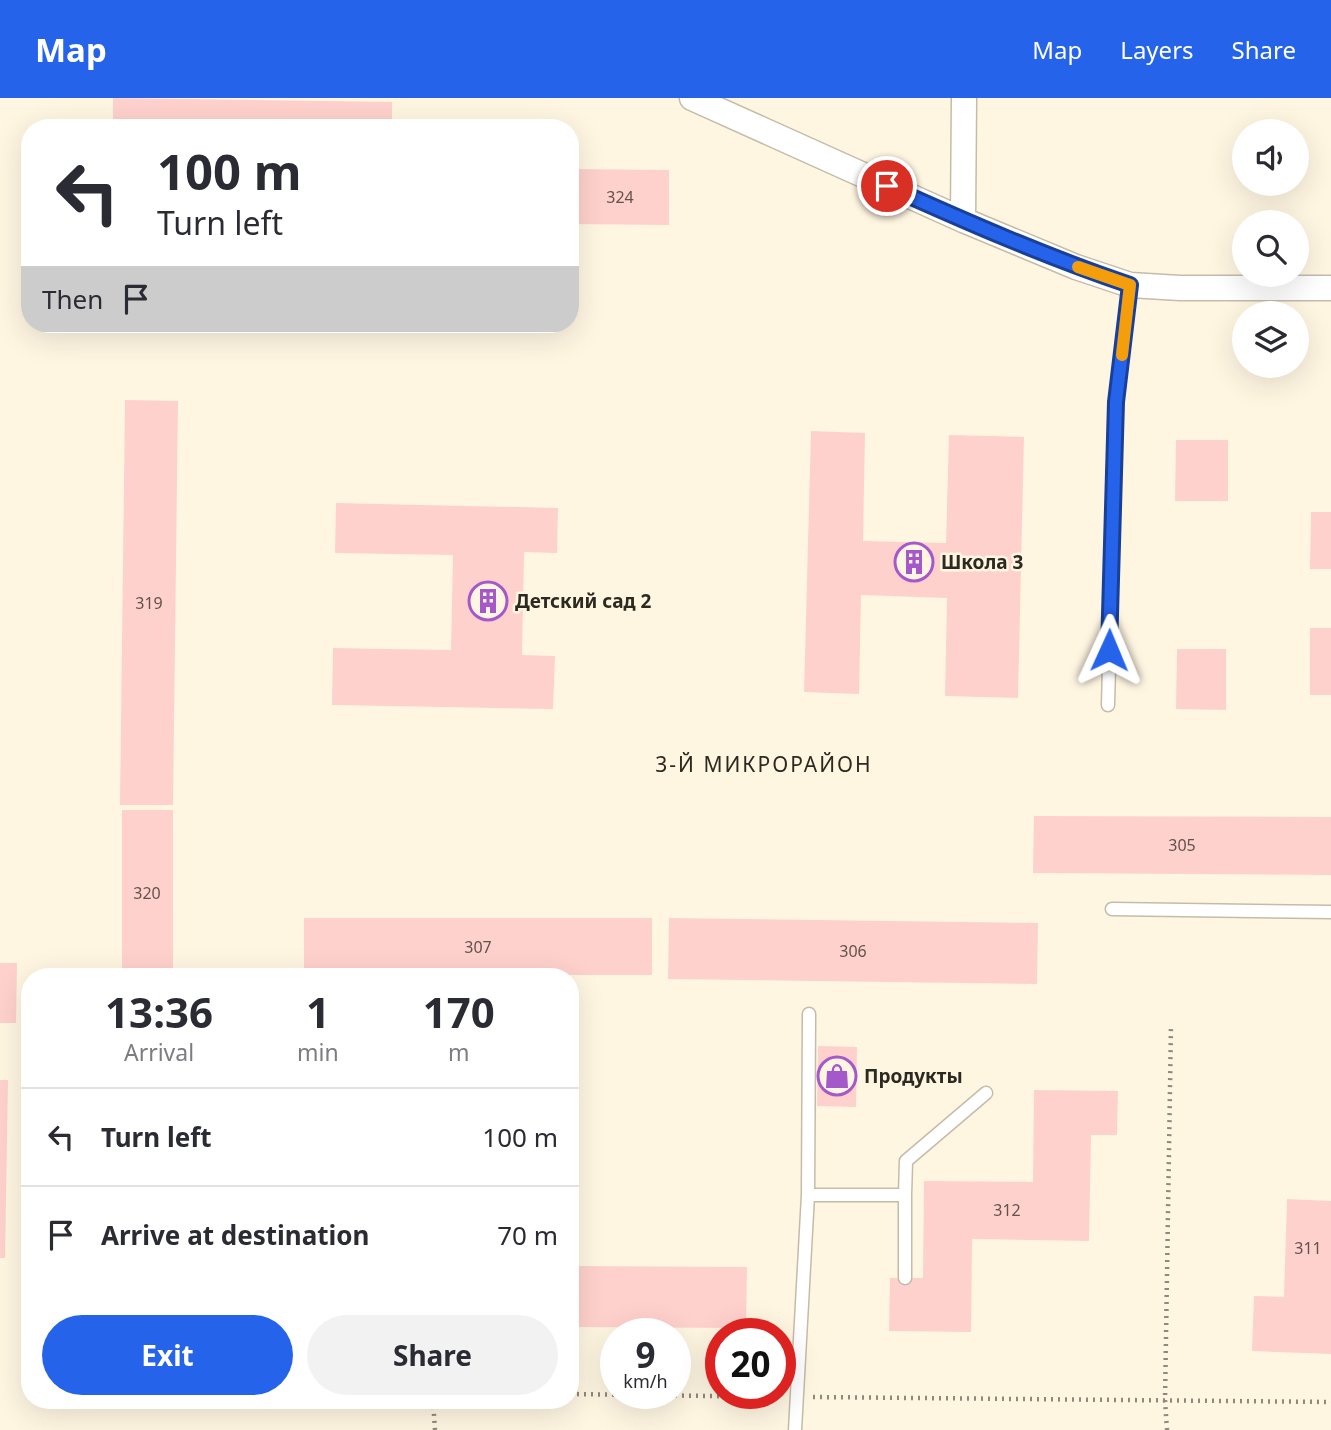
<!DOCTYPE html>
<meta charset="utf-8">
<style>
body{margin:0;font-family:"Noto Sans",sans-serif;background:#f2f2f3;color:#2b2b33;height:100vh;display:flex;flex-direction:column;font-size:26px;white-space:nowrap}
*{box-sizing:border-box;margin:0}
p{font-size:23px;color:#7c7c81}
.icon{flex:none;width:38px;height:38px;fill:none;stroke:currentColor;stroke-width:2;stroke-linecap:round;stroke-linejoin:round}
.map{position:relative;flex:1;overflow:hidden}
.details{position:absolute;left:21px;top:870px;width:558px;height:441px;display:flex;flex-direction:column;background:#fff;border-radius:28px;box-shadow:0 7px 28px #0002}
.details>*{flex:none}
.top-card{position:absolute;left:21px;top:21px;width:558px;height:214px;border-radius:28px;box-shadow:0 7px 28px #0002;background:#fff;color:#2b2b33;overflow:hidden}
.controls{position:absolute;left:1232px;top:21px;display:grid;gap:14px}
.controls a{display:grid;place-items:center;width:77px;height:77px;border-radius:50%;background:#fff;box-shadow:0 7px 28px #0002;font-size:35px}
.speed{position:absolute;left:600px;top:1220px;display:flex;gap:14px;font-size:35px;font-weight:700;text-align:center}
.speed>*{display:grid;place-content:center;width:91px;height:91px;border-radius:50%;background:#fff;box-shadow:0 7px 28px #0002;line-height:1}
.speed small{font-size:18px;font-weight:400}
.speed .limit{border:10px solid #d22;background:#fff;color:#111}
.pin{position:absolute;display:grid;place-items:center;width:60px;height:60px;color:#fff;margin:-30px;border:4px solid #fff;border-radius:50%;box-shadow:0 2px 7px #0007}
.me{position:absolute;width:77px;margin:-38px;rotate:1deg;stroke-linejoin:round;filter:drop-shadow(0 0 5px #0008)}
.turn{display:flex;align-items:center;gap:24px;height:147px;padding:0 21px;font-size:32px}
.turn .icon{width:91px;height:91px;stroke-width:2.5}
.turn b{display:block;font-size:49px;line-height:60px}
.then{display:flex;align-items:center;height:66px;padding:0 21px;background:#0003;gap:14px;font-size:26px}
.eta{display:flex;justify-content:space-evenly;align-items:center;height:119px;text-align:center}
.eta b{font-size:42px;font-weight:700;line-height:49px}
.action{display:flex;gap:14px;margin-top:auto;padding:14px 21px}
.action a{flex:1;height:80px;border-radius:42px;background:#2563eb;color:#fff;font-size:28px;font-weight:700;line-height:80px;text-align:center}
.action a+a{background:#f2f2f3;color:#2b2b33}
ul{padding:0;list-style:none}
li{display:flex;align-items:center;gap:21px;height:98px;padding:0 21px;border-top:2px solid #e1e1e2}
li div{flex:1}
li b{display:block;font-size:26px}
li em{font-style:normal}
header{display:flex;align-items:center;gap:42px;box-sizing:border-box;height:98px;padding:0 35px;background:#2563eb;color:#fff}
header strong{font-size:33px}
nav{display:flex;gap:38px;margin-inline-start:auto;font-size:24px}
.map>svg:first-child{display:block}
.building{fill:#ffd1cc}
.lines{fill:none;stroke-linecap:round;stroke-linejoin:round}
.service-casing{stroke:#c4bca9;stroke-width:15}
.minor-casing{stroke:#c4bca9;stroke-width:27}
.path{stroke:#8e897b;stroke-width:4.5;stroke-dasharray:2 5;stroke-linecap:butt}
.service{stroke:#fff;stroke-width:12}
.minor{stroke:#fff;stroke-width:24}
.route-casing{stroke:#184099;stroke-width:18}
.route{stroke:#2563eb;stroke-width:12}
.slow{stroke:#f59e0b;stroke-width:12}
.labels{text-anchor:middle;stroke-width:5;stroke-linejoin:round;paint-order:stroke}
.number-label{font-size:16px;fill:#61534c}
.poi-label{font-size:19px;font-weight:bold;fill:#2c2921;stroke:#fff6e2;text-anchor:start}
.neighbourhood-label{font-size:21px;letter-spacing:2px;fill:#2c2921;stroke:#fff6e2}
</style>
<header>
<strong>Map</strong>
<nav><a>Map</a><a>Layers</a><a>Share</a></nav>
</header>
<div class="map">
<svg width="1331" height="1332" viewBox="0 0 1331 1332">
<rect width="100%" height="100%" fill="#fff6e2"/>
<path class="building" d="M113,0L392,4V30H113Z
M570,71L669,72V127L570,126Z
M125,302L178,303L173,707H120Z
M811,333L865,335L863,443L946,445L949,337L1024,339L1018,600L945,598L947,500L861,497L859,596L804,594Z
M1176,342H1228V403H1175Z
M336,405L558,410L557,455L524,454L522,557L555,558L553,611L332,607L333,550L451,552L453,457L335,455Z
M1311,414H1331V471H1310Z
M1310,530H1331V597H1310Z
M1177,551H1226V612L1176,611Z
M122,712H173V878H122Z
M1034,718L1331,719V777L1033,775Z
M304,820H652V877H304Z
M669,820L1038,825L1037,886L668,881Z
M0,865H17L16,925H0Z
M818,948L857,949L856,1009L817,1008Z
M0,982H8L5,1160H0Z
M1034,992L1118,993L1117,1037H1091L1089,1143L972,1141L971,1234L889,1233L890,1180H923L924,1083L1033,1084Z
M1287,1101L1331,1103V1256L1252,1253L1254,1198L1284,1199Z
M570,1168L747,1169L746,1230L570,1229Z"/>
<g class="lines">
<defs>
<path id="service" d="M1108,607L1116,304L1130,187
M1112,811L1331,814
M808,1097H905L906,1063L986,995
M905,1097V1180
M795,1332L808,1097L809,916"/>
<path id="minor" d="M692,0L963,122L1076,169L1130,187L1180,190H1331
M963,122L964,0"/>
</defs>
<use href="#service" class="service-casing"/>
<use href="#minor" class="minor-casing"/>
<path class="path" d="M26,1180L30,1184
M570,1296L780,1299
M813,1299L1331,1304
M433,1302L435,1332
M1167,1332L1165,1302L1171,928"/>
<use href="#service" class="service"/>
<use href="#minor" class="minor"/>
</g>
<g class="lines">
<defs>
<path id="route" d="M887,88C967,124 1047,159 1130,187L1116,304L1109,552"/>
</defs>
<use href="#route" class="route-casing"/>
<use href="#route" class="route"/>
<path class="slow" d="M1078,169L1130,187L1122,257"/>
</g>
<defs>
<symbol id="building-ring" viewBox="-11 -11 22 22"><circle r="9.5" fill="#fff6e2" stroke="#a558c9" stroke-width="1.5"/><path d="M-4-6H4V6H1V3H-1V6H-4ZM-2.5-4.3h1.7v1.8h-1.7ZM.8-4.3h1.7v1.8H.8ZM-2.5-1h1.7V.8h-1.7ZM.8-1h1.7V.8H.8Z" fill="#a558c9"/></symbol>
<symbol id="shop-ring" viewBox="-11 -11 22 22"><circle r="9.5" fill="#fff6e2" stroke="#a558c9" stroke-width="1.5"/><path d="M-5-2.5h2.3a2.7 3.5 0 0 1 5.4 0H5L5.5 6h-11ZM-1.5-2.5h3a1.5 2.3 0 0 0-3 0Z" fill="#a558c9"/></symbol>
</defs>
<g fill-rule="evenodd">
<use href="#building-ring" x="892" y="442" width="44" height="44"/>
<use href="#building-ring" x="466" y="481" width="44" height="44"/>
<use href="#shop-ring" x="815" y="956" width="44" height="44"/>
</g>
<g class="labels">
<g class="number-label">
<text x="620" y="105">324</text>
<text x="149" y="511">319</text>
<text x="1182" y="753">305</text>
<text x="147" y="801">320</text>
<text x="478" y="855">307</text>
<text x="853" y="859">306</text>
<text x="1007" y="1118">312</text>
<text x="1308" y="1156">311</text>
</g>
<g class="poi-label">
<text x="941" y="471">Школа 3</text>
<text x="515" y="510">Детский сад 2</text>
<text x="864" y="985">Продукты</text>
</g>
<g class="neighbourhood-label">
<text x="764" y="674">3-Й МИКРОРАЙОН</text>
</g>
</g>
</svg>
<div class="controls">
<a><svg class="icon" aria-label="sound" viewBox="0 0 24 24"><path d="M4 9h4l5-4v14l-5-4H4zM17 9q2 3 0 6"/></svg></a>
<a><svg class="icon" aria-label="search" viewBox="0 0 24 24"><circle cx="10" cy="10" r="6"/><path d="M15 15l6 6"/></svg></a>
<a><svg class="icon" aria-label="layers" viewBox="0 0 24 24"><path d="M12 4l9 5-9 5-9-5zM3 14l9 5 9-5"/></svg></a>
</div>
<div class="speed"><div>9<small>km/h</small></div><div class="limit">20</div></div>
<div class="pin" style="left:887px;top:88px;background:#d93025"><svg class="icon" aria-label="arrive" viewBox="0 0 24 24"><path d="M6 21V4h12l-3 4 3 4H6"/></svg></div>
<svg class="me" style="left:1109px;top:552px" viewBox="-20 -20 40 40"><path d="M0-17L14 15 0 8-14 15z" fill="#2563eb" stroke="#fff" stroke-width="4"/></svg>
<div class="top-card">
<div class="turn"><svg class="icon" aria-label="left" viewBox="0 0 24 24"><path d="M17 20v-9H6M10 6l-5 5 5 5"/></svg><div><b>100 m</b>Turn left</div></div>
<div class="then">Then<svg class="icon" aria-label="arrive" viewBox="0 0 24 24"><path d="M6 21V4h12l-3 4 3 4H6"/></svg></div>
</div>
<section class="details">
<div class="eta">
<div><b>13:36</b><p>Arrival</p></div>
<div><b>1</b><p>min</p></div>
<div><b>170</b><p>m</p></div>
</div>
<ul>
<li><svg class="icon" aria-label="left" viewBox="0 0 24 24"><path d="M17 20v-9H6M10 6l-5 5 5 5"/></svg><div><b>Turn left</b></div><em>100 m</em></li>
<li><svg class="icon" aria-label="arrive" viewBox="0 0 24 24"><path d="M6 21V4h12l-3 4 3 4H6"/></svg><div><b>Arrive at destination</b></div><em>70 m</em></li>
</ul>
<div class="action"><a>Exit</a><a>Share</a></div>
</section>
</div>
